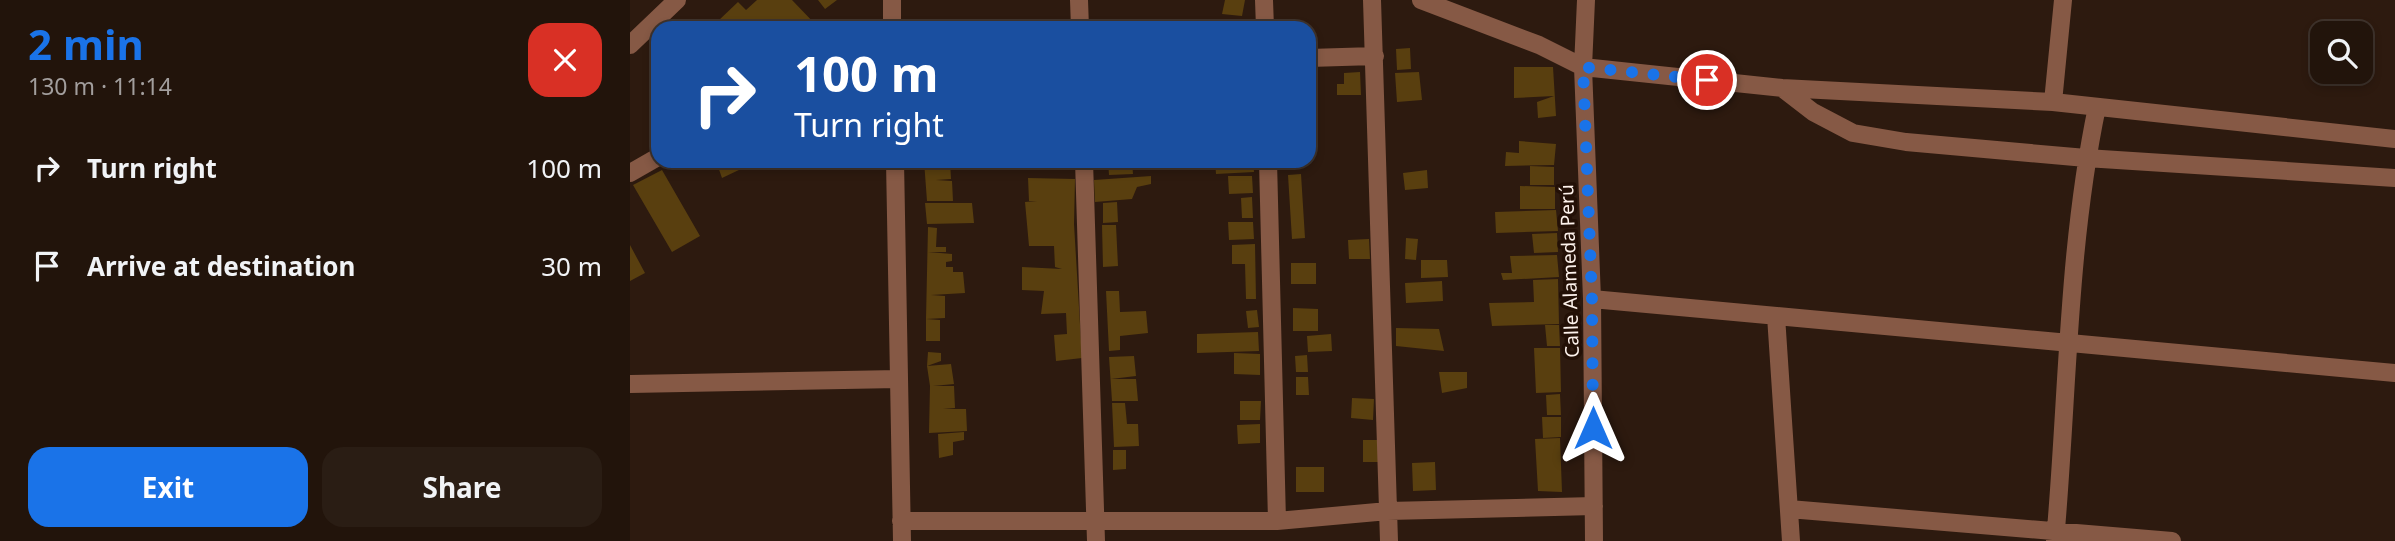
<!DOCTYPE html>
<meta charset="utf-8">
<style>
body{margin:0;font-family:"Noto Sans",sans-serif;background:#2a1d14;color:#f1f3f6;height:100vh;display:flex;flex-direction:column;font-size:26px;white-space:nowrap}
*{box-sizing:border-box;margin:0}
p{font-size:23px;color:#a29e9d}
.icon{flex:none;width:38px;height:38px;fill:none;stroke:currentColor;stroke-width:2;stroke-linecap:round;stroke-linejoin:round}
.map{position:relative;flex:1;overflow:hidden}
.side{display:flex;flex-direction:column;background:#22140b;width:630px}
.side>*{flex:none}
.top-card{position:absolute;left:21px;top:21px;width:665px;height:147px;border-radius:21px;box-shadow:0 4px 10px #0003,0 0 0 2px #3f332c;background:#1a4fa0;color:#fff;overflow:hidden}
.tools{position:absolute;left:1680px;top:21px;display:grid;gap:14px}
.tools a{display:grid;place-items:center;width:63px;height:63px;border-radius:14px;background:#22140b;box-shadow:0 4px 10px #0003,0 0 0 2px #3f332c;font-size:35px}
.pin{position:absolute;display:grid;place-items:center;width:60px;height:60px;color:#fff;margin:-30px;border:4px solid #fff;border-radius:50%;box-shadow:0 2px 7px #0007}
.me{position:absolute;width:77px;margin:-38px;rotate:0deg;stroke-linejoin:round;filter:drop-shadow(0 0 5px #0008)}
.turn{display:flex;align-items:center;gap:24px;height:147px;padding:0 28px;font-size:32px}
.turn .icon{width:91px;height:91px;stroke-width:2.5}
.turn b{display:block;font-size:49px;line-height:60px}
.round{display:grid;place-items:center;flex:none;width:74px;height:74px;border-radius:21px;background:#2a1d14}
.head{display:flex;align-items:center;justify-content:space-between;height:119px;padding:0 28px}
h1{font-size:42px;font-weight:700;line-height:52px;color:#1a73e8}
.primary-button{display:flex;gap:14px;margin-top:auto;padding:14px 28px}
.primary-button a{flex:1;height:80px;border-radius:21px;background:#1a73e8;color:#fff;font-size:28px;font-weight:700;line-height:80px;text-align:center}
.primary-button a+a{background:#2a1d14;color:#f1f3f6}
ul{padding:0;list-style:none}
li{display:flex;align-items:center;gap:21px;height:98px;padding:0 28px}
li div{flex:1}
li b{display:block;font-size:26px}
li em{font-style:normal}
main{display:flex;flex:1;min-height:0}
.map>svg:first-child{display:block}
.building{fill:#593f0f}
.lines{fill:none;stroke-linecap:round;stroke-linejoin:round}
.minor{stroke:#865945;stroke-width:18}
.route{stroke:#1a73e8;stroke-width:12;stroke-dasharray:0 21.6}
.labels{text-anchor:middle;stroke-width:7;stroke-linejoin:round;paint-order:stroke}
.street-label{font-size:19px;fill:#fdf2ec;stroke:#231006}
</style>
<main>
<section class="side">
<div class="head"><div><h1>2 min</h1><p>130 m · 11:14</p></div><a class="round" style="background:#d93025;color:#fff"><svg class="icon" aria-label="close" viewBox="0 0 24 24"><path d="M6 6l12 12M18 6L6 18"/></svg></a></div>
<ul>
<li><svg class="icon" aria-label="right" viewBox="0 0 24 24"><path d="M7 20v-9h11M14 6l5 5-5 5"/></svg><div><b>Turn right</b></div><em>100 m</em></li>
<li><svg class="icon" aria-label="arrive" viewBox="0 0 24 24"><path d="M6 21V4h12l-3 4 3 4H6"/></svg><div><b>Arrive at destination</b></div><em>30 m</em></li>
</ul>
<div class="primary-button"><a>Exit</a><a>Share</a></div>
</section>
<div class="map">
<svg width="1765" height="541" viewBox="0 0 1765 541">
<rect width="100%" height="100%" fill="#2d1a0f"/>
<path class="building" d="M127,0H162L187,26L95,28L88,21L108,2L116,10Z
M188,0H207L195,9Z
M595,0H615L612,16L592,14Z
M780,48L781,69L767,70L766,49Z
M884,67H923L926,116L908,118L907,102L924,96L884,98Z
M730,72L731,95H707V84H714V73Z
M789,72L792,100L767,102L765,73Z
M889,141L926,144L924,165L875,166L876,152L889,153Z
M86,161H107L111,169L92,178Z
M294,161H320L321,179L306,180L322,181L323,201H297Z
M478,161H502L503,174L479,175Z
M585,161H623L624,172L586,174Z
M900,166L924,167V185H900Z
M32,170L70,236L42,252L3,185Z
M797,170L798,188L775,190L773,173Z
M671,174L675,238L662,239L658,175Z
M521,176V184L507,187L502,199L465,202L464,180Z
M598,176H622L623,193L599,194Z
M398,178L445,179L444,224L452,358L426,361L424,335L437,334L436,313L411,314L414,291L392,290V267L432,269L425,267L424,246H399L395,202L407,201H399Z
M890,186L925,187V209H890Z
M622,197L623,218H612L611,198Z
M487,202L488,222L473,223V203Z
M295,203H342L344,223L297,224Z
M926,210L928,231L866,233L865,212Z
M598,222H623L624,239L599,240Z
M472,225H486L488,266L473,267Z
M298,227L307,228L306,247H316V252H298L322,254V261L316,262V267H323V272H333L335,293L301,295L315,296V318L296,319Z
M927,233L928,252L904,253L902,234Z
M776,238L788,239L786,260L775,259Z
M739,239L740,259H719L718,240Z
M625,244L626,299H616L615,264H602V245Z
M0,245L15,273L0,281Z
M927,255L929,277L873,280L871,273H882L880,256Z
M791,260H817L818,277L791,278Z
M661,263H686V284H661Z
M928,279L929,324L862,326L859,303L904,302L903,280Z
M812,281L813,301L776,303L775,283Z
M476,291H489L490,312L516,311L518,333L490,336V350L479,351Z
M663,308L688,309V331H663Z
M627,310L629,327L618,328L616,311Z
M296,319L310,320V341H296Z
M915,325H929L930,346H917Z
M766,328L809,329L814,351L766,346Z
M628,332L629,351L567,353V334Z
M701,334L702,351L678,352L677,336Z
M904,348H930L931,392L906,393Z
M298,352L311,353V361L297,366L321,364L324,384L303,386H324L325,408L313,409H336L337,431L299,433L300,386L297,366Z
M604,353L630,354V375L604,374Z
M677,355L678,372H666L665,356Z
M504,356L506,376L481,379H506L508,401H482L479,357Z
M809,372H837V388L812,393Z
M666,377H678L679,395H666Z
M930,394L931,415H917L916,395Z
M722,398L744,399L743,420L721,418Z
M610,401H631L630,420H610Z
M482,403H495L497,424H508L509,446L484,447Z
M912,417H931V437L913,438Z
M630,424V443L608,444L607,425Z
M334,432V440L323,442V455L309,458L308,434Z
M930,438L932,492L908,491L905,439Z
M733,440H749V462H733Z
M483,450H496V469L483,470Z
M805,462L806,490L783,491L782,463Z
M666,467H694V492H666Z"/>
<g class="lines">
<path class="minor" d="M262,0V28
M449,0L450,28
M634,0L635,28
M742,0L759,541
M791,0L909,45L953,67L1152,88L1423,102L1765,139
M956,0L953,67L962,299L964,541
M0,45L47,0
M679,58L745,56
M1152,88L1183,112L1223,133L1276,142L1456,158L1765,178
M1423,102L1433,0
M265,161L272,541
M454,161L466,541
M638,161L647,521
M0,173L28,157
M962,299L1765,373
M1146,316L1161,541
M0,384L268,379
M1159,509L1542,541
M271,521H647L758,511L964,506
M1425,541C1438,396 1437,250 1467,107"/>
</g>
<g class="lines">
<path class="route" d="M963,428L962,299L953,67L1077,80"/>
</g>
<g class="labels">
<g class="street-label">
<text transform="translate(939 271) rotate(-92)" y="7">Calle Alameda Perú</text>
</g>
</g>
</svg>
<div class="tools">
<a><svg class="icon" aria-label="search" viewBox="0 0 24 24"><circle cx="10" cy="10" r="6"/><path d="M15 15l6 6"/></svg></a>
</div>
<div class="pin" style="left:1077px;top:80px;background:#d93025"><svg class="icon" aria-label="arrive" viewBox="0 0 24 24"><path d="M6 21V4h12l-3 4 3 4H6"/></svg></div>
<svg class="me" style="left:963px;top:428px" viewBox="-20 -20 40 40"><path d="M0-17L14 15 0 8-14 15z" fill="#1a73e8" stroke="#fff" stroke-width="4"/></svg>
<div class="top-card">
<div class="turn"><svg class="icon" aria-label="right" viewBox="0 0 24 24"><path d="M7 20v-9h11M14 6l5 5-5 5"/></svg><div><b>100 m</b>Turn right</div></div>
</div>
</div>
</main>
